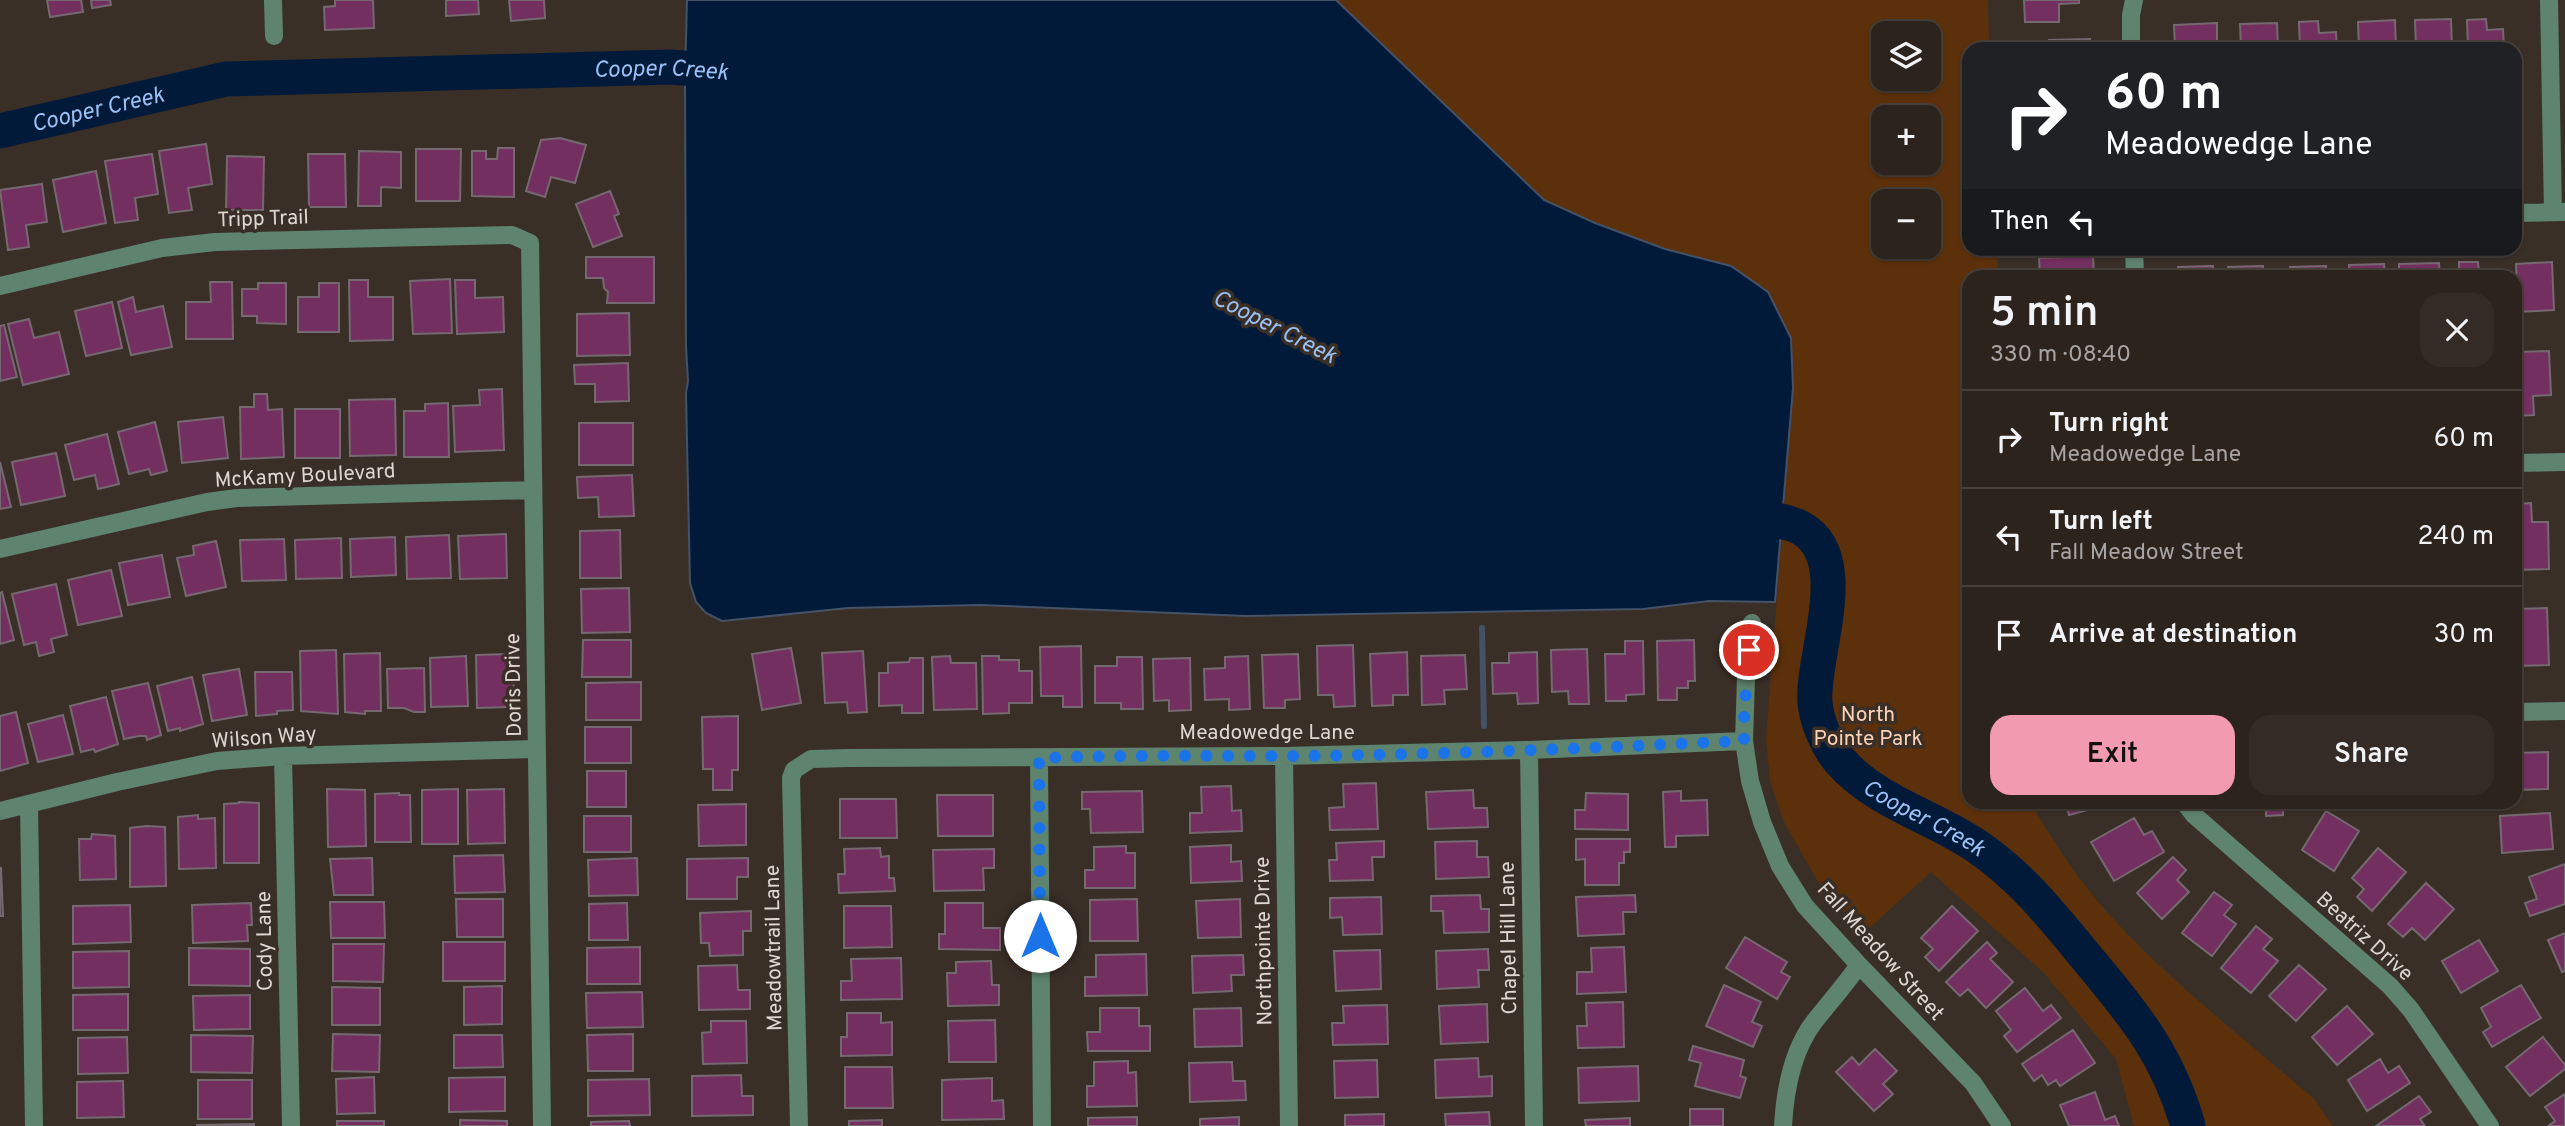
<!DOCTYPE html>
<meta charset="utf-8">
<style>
body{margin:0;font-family:Overpass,sans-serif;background:#342b26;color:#f1f3f6;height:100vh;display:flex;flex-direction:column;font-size:26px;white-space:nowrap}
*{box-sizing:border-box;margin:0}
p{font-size:23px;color:#a6a4a4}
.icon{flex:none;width:38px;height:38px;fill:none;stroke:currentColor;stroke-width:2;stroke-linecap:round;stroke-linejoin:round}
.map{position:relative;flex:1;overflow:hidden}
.sheet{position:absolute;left:1962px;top:270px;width:560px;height:539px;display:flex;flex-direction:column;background:#2c231d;border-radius:21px;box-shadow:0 2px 5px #0004,0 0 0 2px #48403b}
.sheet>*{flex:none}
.top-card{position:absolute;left:1962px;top:42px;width:560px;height:214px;border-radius:21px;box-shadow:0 2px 5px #0004,0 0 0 2px #48403b;background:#202124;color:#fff;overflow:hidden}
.tools{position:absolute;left:1871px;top:21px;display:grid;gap:14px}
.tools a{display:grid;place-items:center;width:70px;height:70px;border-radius:14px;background:#2c231d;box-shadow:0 2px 5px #0004,0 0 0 2px #48403b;font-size:35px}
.pin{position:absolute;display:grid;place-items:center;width:60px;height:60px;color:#fff;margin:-30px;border:4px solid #fff;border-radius:50%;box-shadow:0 2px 7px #0007}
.me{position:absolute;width:77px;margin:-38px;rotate:0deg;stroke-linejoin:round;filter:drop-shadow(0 0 5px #0008)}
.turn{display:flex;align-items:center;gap:24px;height:147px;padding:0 28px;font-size:32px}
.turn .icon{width:91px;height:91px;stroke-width:2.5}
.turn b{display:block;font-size:49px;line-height:60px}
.then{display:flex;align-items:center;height:66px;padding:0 28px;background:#0003;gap:14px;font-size:26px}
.round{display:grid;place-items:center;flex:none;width:74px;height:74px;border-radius:21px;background:#342b26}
.overview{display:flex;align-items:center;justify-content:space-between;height:119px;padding:0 28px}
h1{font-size:42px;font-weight:600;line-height:52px}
.primary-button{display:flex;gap:14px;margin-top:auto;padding:14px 28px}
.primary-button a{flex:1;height:80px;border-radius:21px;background:#f29aaf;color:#111;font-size:28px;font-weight:600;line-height:80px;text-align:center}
.primary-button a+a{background:#342b26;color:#f1f3f6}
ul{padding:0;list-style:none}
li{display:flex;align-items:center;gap:21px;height:98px;padding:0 28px;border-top:2px solid #48403b}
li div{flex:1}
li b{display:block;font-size:26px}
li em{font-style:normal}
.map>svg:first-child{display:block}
.green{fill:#5c300b;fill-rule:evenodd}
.water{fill:#021a39;stroke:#445267;stroke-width:2}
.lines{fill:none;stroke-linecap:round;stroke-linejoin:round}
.stream{stroke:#445267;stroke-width:6}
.river{stroke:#021a39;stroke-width:35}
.building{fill:#732f60;stroke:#766871;stroke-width:2}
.minor{stroke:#5e836e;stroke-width:18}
.route{stroke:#1a73e8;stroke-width:12;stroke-dasharray:0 21.6}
.labels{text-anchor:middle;stroke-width:7;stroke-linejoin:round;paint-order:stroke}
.street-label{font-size:21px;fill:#ded6d1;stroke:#3a2f27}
.park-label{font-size:21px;fill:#fbd3b8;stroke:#3a2f27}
.water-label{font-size:23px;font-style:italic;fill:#99c1f6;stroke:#3a2f27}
</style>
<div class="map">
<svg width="2565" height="1126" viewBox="0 0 2565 1126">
<rect width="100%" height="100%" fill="#3a2f27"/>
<path class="green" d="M1336,0H1988L1989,49H1969V248L1997,249L1998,276H1969V802H2032C2036,815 2046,827 2053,839C2113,940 2226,1022 2314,1099L2333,1126H2134L2116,1059L2044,973L1931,872L1864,933L1823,891L1783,820L1770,781L1766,739L1793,388L1791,338L1768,292L1731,266L1665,249L1595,223L1544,200ZM1883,33H1928V79H1883ZM1883,117H1928V163H1883ZM1883,201H1928V247H1883Z"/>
<path class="water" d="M687,0H1336L1544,200L1595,223L1665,249L1731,266L1768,292L1791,338L1793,388L1775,602L1709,601L1643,609L1245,616L980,605L848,608L722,621L706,613L696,602L690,583L686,393L688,381L686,346L685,78Z"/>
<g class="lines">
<path class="stream" d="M1482,628L1484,726"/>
<g class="river">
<path id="s1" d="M0,131L226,79L671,67L732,72"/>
<path id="s2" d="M1734,514C1755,518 1783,518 1801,528C1855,558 1811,656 1815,703C1817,722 1827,746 1840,761C1877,803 1933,816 1978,847C2020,876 2050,913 2082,952C2130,1010 2167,1051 2188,1126"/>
</g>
</g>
<path class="building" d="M47,0H81L83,12L50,17Z
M91,0H110L111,5L92,8Z
M335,0H373L374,28L325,30L324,7L335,6Z
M446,0H478L479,14L446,16Z
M509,0H544L545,18L511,21Z
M2024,0H2079V3L2059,4V22H2025Z
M2451,19L2452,49H2416L2415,20Z
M2486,19L2487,30L2503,29L2504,49H2468L2467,20Z
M2395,20L2396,49H2359L2358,22Z
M2318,21L2319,33L2336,32L2337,49H2300L2299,22Z
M2217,23V45H2210V49H2175L2174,25Z
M2277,23L2278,49H2241L2240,24Z
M2090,39L2091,49H2049V40Z
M560,138L586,145L575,183L551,177L545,197L526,191L541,140Z
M206,144L212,184L188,188L192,210L169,213L159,151Z
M498,148H514V197L472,196V151H486V159H497Z
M416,149H461L460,201H416Z
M359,151L401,152V188L381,187V206H358Z
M152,154L158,194L135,198L138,220L115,223L105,161Z
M308,154H345L346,207H309Z
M227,156L264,157L263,210H226Z
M96,171L106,223L63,232L53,180Z
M42,184L47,222L26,225L29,247L8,250L0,190Z
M610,191L619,214L614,216L622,236L593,247L576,204Z
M2093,256L2094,276H2040L2039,258Z
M586,257H654V303H607L608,292L604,288L603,278H586Z
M2459,262H2478L2479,274H2496V276H2459Z
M2552,262L2554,310L2518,312L2516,264Z
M2439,263L2440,276H2399V264Z
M2384,264L2385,276H2349V265Z
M2213,266V276H2178V267Z
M2263,266L2264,276H2229L2228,267Z
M2326,266L2327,276H2291L2290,267Z
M450,279L452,333L413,334L410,281Z
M349,280H368V297H393V340L350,341Z
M455,280H475V298L503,297L504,332L457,334Z
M210,282H232L233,339H186V302H211Z
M258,283H286V324L257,323V316H242V289H258Z
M319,283H339V332H298V297H319Z
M133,297L136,312L163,306L172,347L131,355L118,302Z
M112,302L122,348L86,356L75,311Z
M629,313L630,355L577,356V314Z
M29,319L34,338L59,332L69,374L23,385L8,324Z
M4,325L17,377L0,381V326Z
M2549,351L2551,395L2533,396L2534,415L2515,416V352Z
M628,363L629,401L595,402V384H575L574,365Z
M502,389L504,450L455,452L453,406L480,405L479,390Z
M254,394H267L268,410L282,409L284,457L241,459L240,407H254Z
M395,399L396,455L350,456L349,400Z
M448,403L449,457H404V411H425V404Z
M295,409H340V458H295Z
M223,417L228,458L182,463L178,422Z
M155,422L167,471L151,475L149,469L129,474L118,432Z
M579,423H633V465H579Z
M107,434L119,484L98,489L95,475L74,480L65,445Z
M56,453L65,496L21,505L12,462Z
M0,462L11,507L0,509Z
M632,475L634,516L599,517L598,497L578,498L577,477Z
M2531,503L2532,522H2548L2549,569L2515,570V504Z
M620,530L621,578H580V531Z
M506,534L507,578L460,579L458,536Z
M449,535L451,578L407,579L406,537Z
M395,537L396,575L351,577L350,539Z
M341,538L342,578L296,579L295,540Z
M284,539L286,580L242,581L240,540Z
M216,541L226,587L186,596L177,558L194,555L193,546Z
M162,555L170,597L128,605L119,563Z
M111,570L122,616L78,625L68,580Z
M56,584L67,635L51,639L54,652L39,656L36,642L24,645L12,594Z
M629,588L630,632L582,633L581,589Z
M2,592L14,640L0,644V593Z
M2547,608L2549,665L2515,666V609Z
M583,640H631V677H582Z
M1694,640L1695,681H1688V688H1677V700H1658L1657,641Z
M1625,641H1643L1644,694L1626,695V701H1606L1605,654H1625Z
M1353,645L1355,706L1334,707L1333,695H1318L1317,646Z
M1081,646L1082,707H1063V696H1041L1040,647Z
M791,648L801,703L762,710L752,654Z
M1587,649L1589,704H1569L1568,691L1552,692L1551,650Z
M336,650L338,714L301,711L300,651Z
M863,651L867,712L848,713L847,702L825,703L822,653Z
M1407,652L1408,695H1393V705L1372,706L1370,654Z
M1537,652L1538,703L1518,704L1517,693L1493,694L1492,663H1509V653Z
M380,653L381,711H365V714L345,712L344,654Z
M513,654L514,707L477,708L476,655Z
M1298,654L1300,699L1285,700V708H1264L1262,655Z
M1465,655L1467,689L1444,690L1445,704L1422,705L1421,656Z
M466,656L468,706L431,707L430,658Z
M950,656L951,663H976L977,709L934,710L932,657Z
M982,656H999V660H1019V671H1032V703H1009V713L983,714Z
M1248,656L1250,709L1229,710V699L1205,700L1204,669L1225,668V657Z
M1117,657H1142L1143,709H1121V703H1095V666H1117Z
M910,658H923V713H902V705L879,706V673H888V663L909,662Z
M1190,658L1191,710L1169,711V700L1154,701L1153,659Z
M424,668L425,712H414L404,708H388L387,669Z
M239,669L247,715L212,721L203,675Z
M255,672H292L293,710L277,711V714L256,716Z
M192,677L203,724L180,731V728L168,731L157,686Z
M641,682V720H586V683Z
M148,683L161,735L147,740L146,736H139L124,739L112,691Z
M106,697L118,744L95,752L94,749L81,752L70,706Z
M16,712L28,763L0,771V716Z
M63,715L73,754L38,762L28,724Z
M738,716V770H732V790H713V769H703L702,717Z
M585,727H631V763H585Z
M2548,752V789L2515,790V753Z
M587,771H626V807H587Z
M1376,783L1378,829L1330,830L1329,808L1344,807L1343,784Z
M1231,786L1232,811L1241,810L1242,831L1190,833V813H1202L1201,787Z
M327,789L365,790L366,846L328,847Z
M458,789V844H422V790Z
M504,789L505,843L468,844L467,790Z
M1473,790L1474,808H1487L1488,827L1428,829L1426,792Z
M1142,791L1143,832L1091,833L1090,809H1082V792Z
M1681,791V801L1707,800L1708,835L1676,836V847H1665L1663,792Z
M399,793V795H410L411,842H375V794Z
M1586,793L1628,794V830L1575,829V810H1585Z
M937,795H993V836H938Z
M840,799H896L897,838H840Z
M239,802L259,803V863H224V804L239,803Z
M2062,802H2117L2069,815L2066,805L2063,806Z
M2266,802H2312V804L2283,805V815L2266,816Z
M2420,802H2465V804L2420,806Z
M746,804V845L699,846L698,805Z
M2326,811L2359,831L2334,871L2302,850Z
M2550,813L2553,849L2502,853L2500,816Z
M198,815V819L215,818L216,868L179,869L178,817Z
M584,816H631V852H584Z
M2134,818L2144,835L2152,831L2164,852L2114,881L2091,842Z
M146,826L165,827L166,886L130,887V828Z
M92,834L115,836L116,879L80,880L79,839H91Z
M1576,839H1630V852H1624V863H1619V885H1585V859L1576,860Z
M1384,841V857H1372L1373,880L1330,881L1329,860H1337L1336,843Z
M1477,841V857H1488L1489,877L1436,879L1435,842Z
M1231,845V862L1241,861L1242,881L1191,883L1190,847Z
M1126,846V853H1135V888H1085V870H1094V847Z
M880,848L881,857L889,856V878H894L895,891L839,893L838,874H845L844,849Z
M2378,848L2406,872L2372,911L2357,897L2364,889L2352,878Z
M994,849V868H983L984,890L934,891L933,850Z
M503,855L505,892L455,893L454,856Z
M2173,857L2186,870L2177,880L2189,892L2162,919L2137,893Z
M372,858L373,895H334L330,859Z
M637,858L638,895L589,896L588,860Z
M748,858V877H737V899H687V859Z
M2565,864V904L2530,916L2525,903L2537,899L2529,877Z
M0,868H1L3,916H0Z
M2426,883L2454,909L2425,940L2412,928L2403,937L2388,924Z
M2214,892L2232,905L2224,915L2236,924L2212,956L2182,933Z
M1480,895L1481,909H1489V932L1444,933L1443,911H1431V896Z
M1635,895L1636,912H1623L1624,934L1578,936L1576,897Z
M1381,897L1382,934L1343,935L1342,917L1330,918V898Z
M456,899H503V937H457Z
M1137,899L1138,941H1090V900Z
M1240,899L1241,937L1198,938L1196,901Z
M330,902H384L385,938H331Z
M251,903L252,925H247L248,941L193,943L192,905Z
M627,903L628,940H589V904Z
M945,903H983V928H1000V950L939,949V934H945Z
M130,905L131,942L73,944V906Z
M844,906H891L892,947L844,948Z
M1952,906L1978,931L1939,971L1925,957L1933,949L1921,938Z
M751,911V931H743V955L710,956L709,943H701L700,913Z
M2256,926L2272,939L2263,949L2278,961L2251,993L2221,968Z
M2565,933V971L2562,972L2548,940Z
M1745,937L1787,962L1781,972L1790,977L1777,999L1726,968Z
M2479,940L2498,971L2461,993L2442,961Z
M443,942H505V981H443Z
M1987,942L1997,953L1990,959L2013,982L1986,1008L1968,989L1960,996L1946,982Z
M333,944H384L383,982L333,981Z
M640,947V984H587V948Z
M1624,947L1626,992L1577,994V972H1592L1591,948Z
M189,948L250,949V986L189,985Z
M1488,949L1489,970H1478L1479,987L1437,989L1436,951Z
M1380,950L1381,989L1336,991L1334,951Z
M129,951V987L73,988V952Z
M1146,954L1147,995L1085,996V977H1096V955Z
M1243,955L1244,975H1231L1232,991L1193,993L1192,956Z
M901,958L902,999L841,1000V981H852L851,959Z
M991,961L992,985H999V1005L948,1006L947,973H956V962Z
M737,965L738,990H750V1009L699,1010L698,966Z
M2299,965L2326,989L2296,1021L2269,996Z
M1724,985L1761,1002L1752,1022L1762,1026L1753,1047L1706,1026Z
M2521,985L2541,1018L2492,1047L2483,1032L2491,1027L2481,1008Z
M502,986V1024L464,1025V987Z
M332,987L380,988V1025H332Z
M2025,988L2043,1011L2051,1005L2061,1018L2017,1052L2004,1036L2011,1030L1996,1011Z
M642,992L643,1027L587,1028L586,993Z
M128,994V1030H73V995Z
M250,995V1029L194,1030L193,996Z
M1623,1002L1624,1047L1578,1048L1577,1026H1587L1586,1003Z
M1487,1004L1488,1042L1441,1044L1439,1006Z
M1387,1005L1388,1044L1333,1045L1332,1023H1344L1343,1006Z
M2347,1006L2373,1034L2337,1065L2312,1037Z
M1100,1008H1139V1026H1150V1051H1088L1087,1032H1100Z
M1241,1008L1242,1046L1195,1047L1194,1009Z
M847,1013H881V1023L892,1022V1055L841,1056V1037H847Z
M995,1020L996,1062H949L948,1021Z
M711,1021H746L747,1063L703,1064L702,1033L711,1032Z
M2073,1030L2095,1063L2060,1086L2056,1080L2048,1085L2042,1075L2034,1081L2022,1064Z
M333,1034L380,1035L379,1072L332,1071Z
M633,1034V1071H588L587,1035Z
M191,1035L253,1036L252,1073L191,1072Z
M454,1035H502L503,1067L454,1068Z
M127,1037L128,1073L78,1074V1038Z
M2543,1037L2565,1065V1069L2530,1096L2506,1067Z
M1693,1046L1744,1060L1740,1076L1746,1078L1740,1098L1695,1086L1701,1063L1689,1060Z
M1875,1049L1897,1071L1883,1084L1893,1094L1874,1111L1836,1072L1852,1057L1859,1065Z
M1478,1058L1479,1077L1492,1076V1096L1436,1098L1435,1060Z
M2380,1059L2388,1073L2399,1066L2410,1083L2367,1111L2348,1080Z
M1377,1060L1378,1097L1335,1098L1334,1061Z
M1128,1061V1073L1136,1072L1137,1106L1087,1107V1086H1094V1062Z
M1232,1062L1233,1081H1245L1246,1100L1190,1102L1189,1063Z
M1638,1066L1639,1101L1579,1103L1578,1068Z
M845,1067H892L893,1108H845Z
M741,1075L742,1096H753V1115L692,1116V1076Z
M374,1077L375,1113L337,1114L336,1079Z
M505,1077V1111L449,1112V1078Z
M992,1078V1101L1003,1100L1004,1119L942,1120V1080Z
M649,1079L650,1115L588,1116V1080Z
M198,1080H252V1119H198Z
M123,1081L124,1117L77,1118V1082Z
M2095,1092L2105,1120L2115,1116L2119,1126H2069L2060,1105Z
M2565,1094V1126H2548L2555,1121L2545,1107Z
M2419,1096L2431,1112L2420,1119L2425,1126H2376Z
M1690,1109H1723V1126H1690Z
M1489,1112L1490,1126H1446L1445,1114Z
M1384,1114V1126H1345V1115Z
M1137,1117V1126H1088V1118Z
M1239,1117V1126H1200V1119Z
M1630,1118V1126H1586L1585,1120Z
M460,1120L507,1121V1126H460Z
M882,1120V1126H849V1121Z
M337,1121H384V1126H337Z
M629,1121L630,1126H591V1122Z
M254,1124V1126H197V1125Z"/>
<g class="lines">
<path class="minor" d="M273,0L274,36
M2549,0L2553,212
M2131,49V15L2134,0
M2515,213L2564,212
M2134,248L2135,276
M0,286L162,248L215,242L512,235L530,243L542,1126
M2515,463L2565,462
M0,549L207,502L237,498L533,490
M1752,623L1746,677L1744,741L1750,781L1762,822L1780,866L1805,906L1859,965L1973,1083L2002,1126
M2515,712L2565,711
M1529,750L1534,1126
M283,756L291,1126
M1284,756L1289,1126
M1039,758L1042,1126
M2184,802L2194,815L2390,986L2411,1010L2490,1126
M29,804L34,1126
M0,811L117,782L217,761L283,756L537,749
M799,1126L791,778L794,770L811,759L849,758L1284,756L1529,750L1744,741
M1783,1126C1785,1090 1792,1051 1814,1022C1829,1003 1845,985 1859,965"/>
</g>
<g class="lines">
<path class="route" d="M1040,936L1039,758C1120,755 1201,756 1283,756C1437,755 1591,748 1744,741V718L1749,650"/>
</g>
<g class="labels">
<g class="street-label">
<text transform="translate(263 218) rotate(-2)" y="7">Tripp Trail</text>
<text transform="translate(305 475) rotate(-3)" y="7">McKamy Boulevard</text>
<text transform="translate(513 685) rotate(-91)" y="7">Doris Drive</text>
<text x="1267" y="739">Meadowedge Lane</text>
<text transform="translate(264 737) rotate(-4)" y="7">Wilson Way</text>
<text transform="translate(2365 936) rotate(42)" y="7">Beatriz Drive</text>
<text transform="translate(1508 938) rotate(-91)" y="7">Chapel Hill Lane</text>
<text transform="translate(264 941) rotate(-91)" y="7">Cody Lane</text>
<text transform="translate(1263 941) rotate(-91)" y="7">Northpointe Drive</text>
<text transform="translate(773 948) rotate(-91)" y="7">Meadowtrail Lane</text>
<text transform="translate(1881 951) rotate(48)" y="7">Fall Meadow Street</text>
</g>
<g class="park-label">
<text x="1868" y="721">North<tspan x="1868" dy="24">Pointe Park</tspan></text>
</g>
<g class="water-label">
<text dy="8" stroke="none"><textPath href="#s1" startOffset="667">Cooper Creek</textPath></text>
<text dy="8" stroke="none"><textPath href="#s1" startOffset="100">Cooper Creek</textPath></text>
<text transform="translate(1275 326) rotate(27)" y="8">Cooper Creek</text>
<text dy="8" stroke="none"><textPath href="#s2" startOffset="420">Cooper Creek</textPath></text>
</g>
</g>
</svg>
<div class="tools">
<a><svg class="icon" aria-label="layers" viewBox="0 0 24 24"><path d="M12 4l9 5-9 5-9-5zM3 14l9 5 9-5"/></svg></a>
<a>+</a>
<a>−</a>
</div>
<div class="pin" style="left:1749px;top:650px;background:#d93025"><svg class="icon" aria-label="arrive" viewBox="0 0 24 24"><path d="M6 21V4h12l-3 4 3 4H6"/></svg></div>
<svg class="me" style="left:1040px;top:936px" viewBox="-20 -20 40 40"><circle r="19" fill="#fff"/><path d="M0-13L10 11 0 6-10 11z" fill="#1a73e8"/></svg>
<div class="top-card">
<div class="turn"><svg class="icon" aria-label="right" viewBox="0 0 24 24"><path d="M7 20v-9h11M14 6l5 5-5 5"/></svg><div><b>60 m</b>Meadowedge Lane</div></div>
<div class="then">Then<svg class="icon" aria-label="left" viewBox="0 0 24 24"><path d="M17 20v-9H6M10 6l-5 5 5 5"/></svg></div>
</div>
<section class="sheet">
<div class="overview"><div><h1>5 min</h1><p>330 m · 08:40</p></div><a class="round"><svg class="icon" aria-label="close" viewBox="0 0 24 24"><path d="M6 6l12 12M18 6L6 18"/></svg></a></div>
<ul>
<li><svg class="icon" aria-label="right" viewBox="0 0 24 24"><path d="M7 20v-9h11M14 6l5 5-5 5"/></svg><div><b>Turn right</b><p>Meadowedge Lane</p></div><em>60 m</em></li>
<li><svg class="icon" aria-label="left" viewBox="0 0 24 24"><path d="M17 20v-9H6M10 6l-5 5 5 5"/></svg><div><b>Turn left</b><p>Fall Meadow Street</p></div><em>240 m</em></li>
<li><svg class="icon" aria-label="arrive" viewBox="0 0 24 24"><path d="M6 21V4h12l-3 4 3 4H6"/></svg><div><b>Arrive at destination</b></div><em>30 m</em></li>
</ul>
<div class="primary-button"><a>Exit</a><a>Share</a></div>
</section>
</div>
